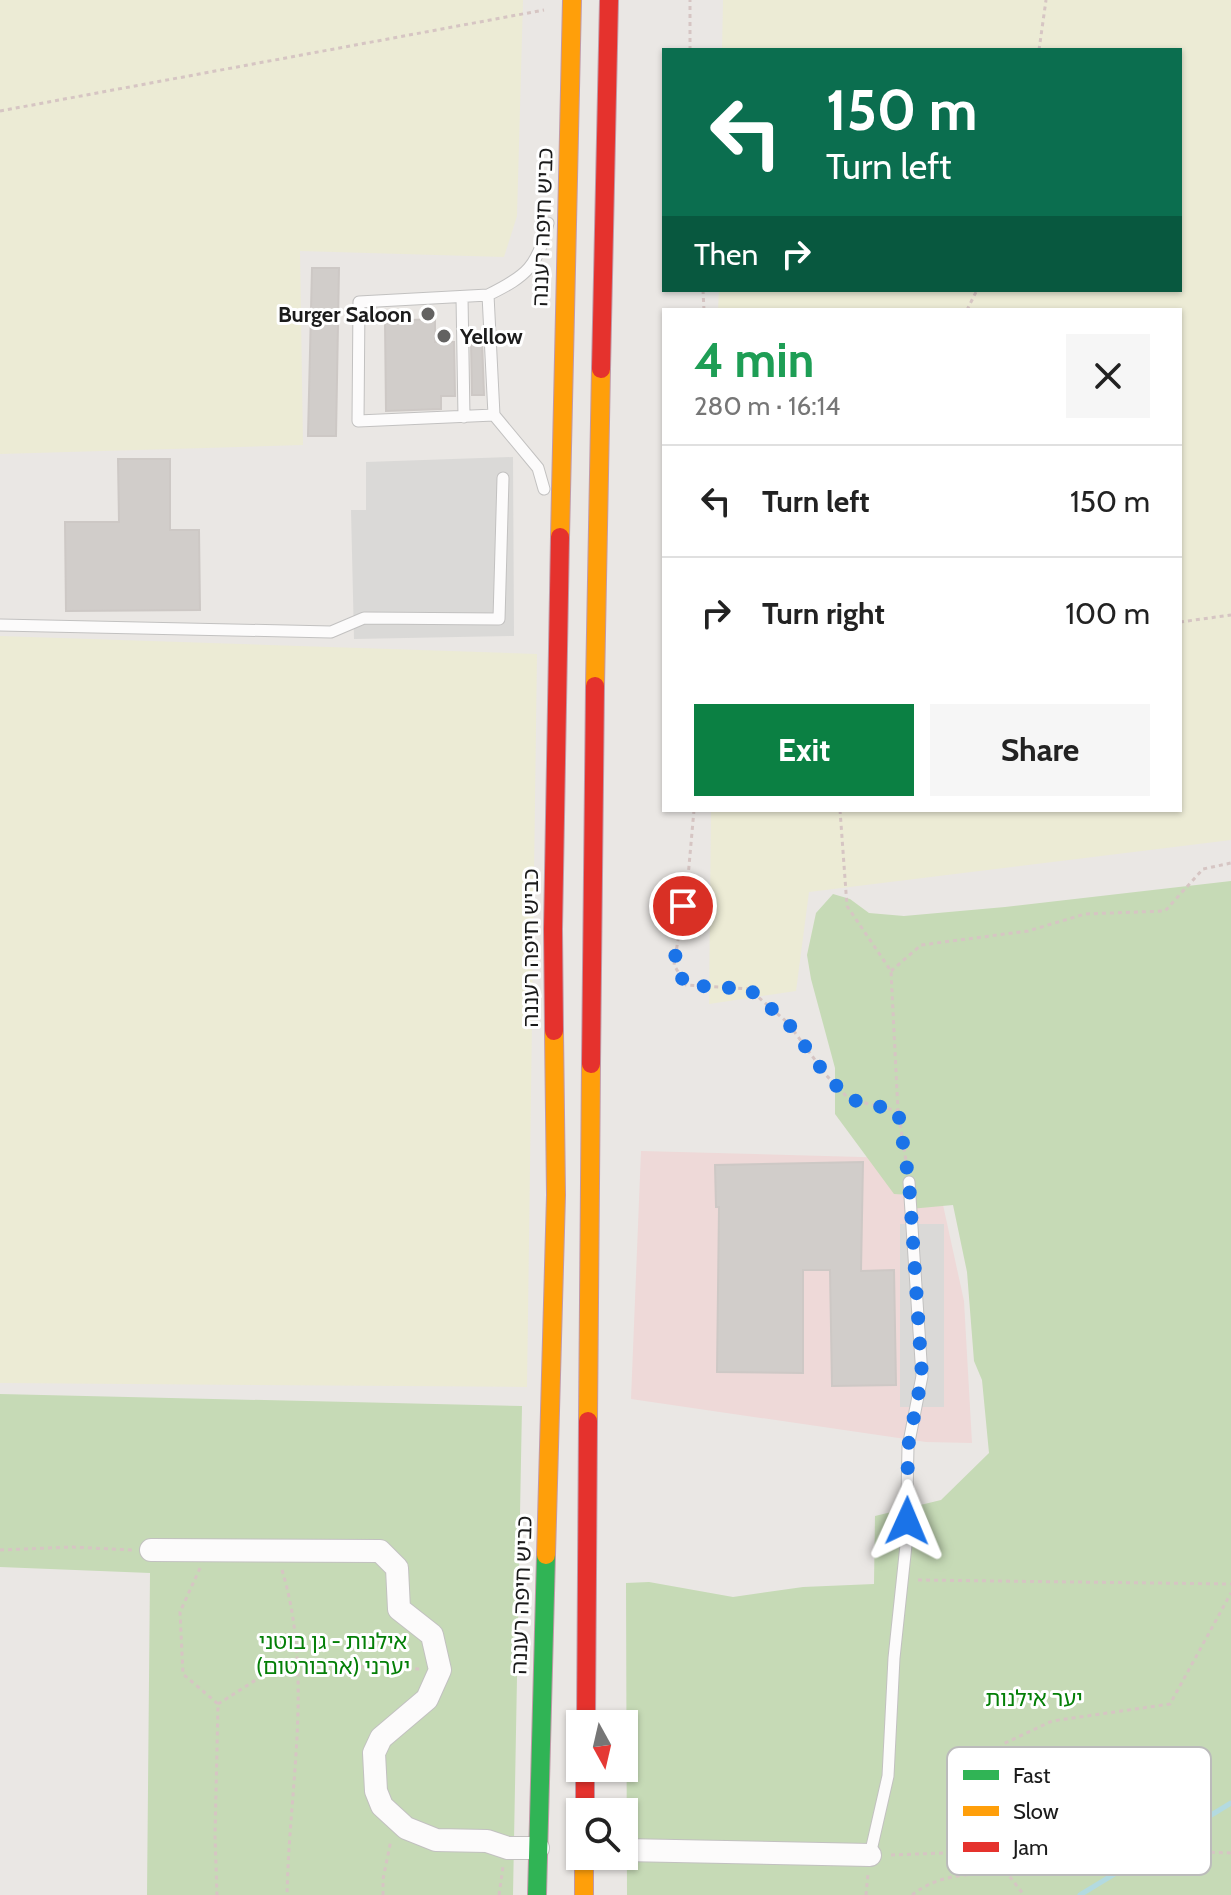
<!DOCTYPE html>
<meta charset="utf-8">
<style>
body{margin:0;font-family:Cabin,"Noto Sans Hebrew",sans-serif;background:#f6f6f6;color:#222;height:100vh;display:flex;flex-direction:column;font-size:30px;white-space:nowrap}
*{box-sizing:border-box;margin:0}
p{font-size:26px;color:#767676}
.icon{flex:none;width:44px;height:44px;fill:none;stroke:currentColor;stroke-width:2;stroke-linecap:round;stroke-linejoin:round}
.map{position:relative;flex:1;overflow:hidden}
.drawer{position:absolute;left:662px;top:308px;width:520px;height:504px;display:flex;flex-direction:column;background:#fff;border-radius:0px;box-shadow:0 2px 6px #0004}
.drawer>*{flex:none}
.top-card{position:absolute;left:662px;top:48px;width:520px;height:244px;border-radius:0px;box-shadow:0 2px 6px #0004;background:#0b6e4f;color:#fff;overflow:hidden}
.needle{width:52px;rotate:172deg}
.tools{position:absolute;left:566px;top:1710px;display:grid;gap:16px}
.tools a{display:grid;place-items:center;width:72px;height:72px;border-radius:0px;background:#fff;box-shadow:0 2px 6px #0004;font-size:40px}
.pin{position:absolute;display:grid;place-items:center;width:68px;height:68px;color:#fff;margin:-34px;border:4px solid #fff;border-radius:50%;box-shadow:0 2px 8px #0007}
.me{position:absolute;width:88px;margin:-44px;rotate:1deg;stroke-linejoin:round;filter:drop-shadow(0 0 6px #0008)}
.turn{display:flex;align-items:center;gap:28px;height:168px;padding:0 32px;font-size:36px}
.turn .icon{width:104px;height:104px;stroke-width:2.5}
.turn b{display:block;font-size:56px;line-height:68px}
.then{display:flex;align-items:center;height:76px;padding:0 32px;background:#0003;gap:16px;font-size:30px}
.round{display:grid;place-items:center;flex:none;width:84px;height:84px;border-radius:0px;background:#f6f6f6}
.headline{display:flex;align-items:center;justify-content:space-between;height:136px;padding:0 32px}
h1{font-size:48px;font-weight:700;line-height:60px;color:#1e9e55}
.primary-button{display:flex;gap:16px;margin-top:auto;padding:16px 32px}
.primary-button a{flex:1;height:92px;border-radius:0px;background:#0b8043;color:#fff;font-size:32px;font-weight:700;line-height:92px;text-align:center}
.primary-button a+a{background:#f6f6f6;color:#222}
ul{padding:0;list-style:none}
li{display:flex;align-items:center;gap:24px;height:112px;padding:0 32px;border-top:2px solid #e0e0e0}
li div{flex:1}
li b{display:block;font-size:30px}
li em{font-style:normal}
.map>svg:first-child{display:block}
.commercial{fill:#eed9d8}
.farmland{fill:#ecebd5}
.forest{fill:#c6dab6}
.parking{fill:#dad9d7}
.lines{fill:none;stroke-linecap:round;stroke-linejoin:round}
.stream{stroke:#b3dae0;stroke-width:5}
.building{fill:#d1cdca;stroke:#cdc8c5;stroke-width:2}
.lane-casing{stroke:#c2c1c0;stroke-width:13}
.street-casing{stroke:#c2c1c0;stroke-width:24}
.fast-casing{stroke:#c199a8;stroke-width:20}
.slow-casing{stroke:#c199a8;stroke-width:20}
.jam-casing{stroke:#c199a8;stroke-width:20}
.path{stroke:#d6c5c3;stroke-width:3;stroke-dasharray:4 4;stroke-linecap:butt}
.lane{stroke:#fcfbfb;stroke-width:11}
.street{stroke:#fcfbfb;stroke-width:22}
.fast{stroke:#30b455;stroke-width:18}
.slow{stroke:#ff9f0a;stroke-width:18}
.jam{stroke:#e5322d;stroke-width:18}
.route{stroke:#1a73e8;stroke-width:14;stroke-dasharray:0 25.2}
.poi-dot{fill:#636261;stroke:#fff;stroke-width:3}
.labels{text-anchor:middle;stroke-width:6;stroke-linejoin:round;paint-order:stroke}
.street-label{font-size:22px;fill:#1b1b1b;stroke:#fff}
.poi-label{font-size:22px;font-weight:bold;fill:#1b1b1b;stroke:#fff;text-anchor:end}
.park-label{font-size:22px;fill:#047f07;stroke:#fff}
.key{fill:#fff;stroke:#bbb;stroke-width:2}
.key-label{font-size:22px;fill:#1b1b1b}
</style>
<div class="map">
<svg width="1231" height="1895" viewBox="0 0 1231 1895">
<rect width="100%" height="100%" fill="#eae7e4"/>
<path class="commercial" d="M641,1151L933,1159L964,1301L972,1443L926,1442L631,1399Z"/>
<path class="farmland" d="M0,0H523L517,216L504,257L300,251L303,445L0,454Z
M723,0H1231V840L809,892L796,991L709,1004L711,810H1180V310H718L719,290H1180V50H722Z
M0,636L537,654L527,1387L0,1383Z"/>
<path class="forest" d="M1231,881V1895H627L626,1583L649,1582L733,1597L803,1587L874,1584L875,1516L941,1500L989,1453L982,1380L974,1361L967,1272L953,1205L910,1209L911,1195L894,1194L835,1114V1068L811,979L807,955L816,913L833,894L850,899L869,913L904,916L1005,907Z
M0,1394L522,1406L513,1895H147L150,1573L0,1567Z"/>
<path class="parking" d="M513,457L514,636L354,639L351,510H366V462Z
M900,1224H944V1407H900Z"/>
<g class="lines">
<path class="stream" d="M1080,1895L1231,1803"/>
</g>
<path class="building" d="M312,268H339L336,436H308Z
M435,319V342H454L455,396H441V409L386,411L385,321Z
M482,341L484,395H472L471,342Z
M118,459H170V530H199L200,610L66,611L65,522H119Z
M863,1162L861,1271L894,1270L896,1385L832,1386L830,1270H803V1373L717,1372L719,1207H716L715,1165Z"/>
<g class="lines">
<defs>
<path id="lane" d="M488,295L359,302L358,421L494,415
M462,297L464,417
M544,489L538,468L494,415L488,295C527,276 538,266 548,223
M0,625L331,632L364,618L499,619L503,478
M870,1855L888,1776L894,1658L906,1545L908,1447L922,1376L909,1182"/>
<path id="street" d="M151,1550L380,1551L397,1568L399,1609L432,1635L440,1670L427,1699L381,1738L374,1753L376,1791L382,1806L406,1828L436,1840L487,1841L508,1848H538
M624,1850L870,1855"/>
<path id="fast" d="M537,1895L546,1555"/>
<path id="slow" d="M560,537L572,0
M595,686L601,369
M588,1421L591,1064
M546,1555L556,1195L554,1031
M584,1856V1895"/>
<path id="jam" d="M601,369L609,0
M554,1031L553,929L560,537
M591,1064L595,686
M586,1724L588,1421
M585,1768V1812"/>
</defs>
<use href="#lane" class="lane-casing"/>
<use href="#street" class="street-casing"/>
<use href="#fast" class="fast-casing"/>
<use href="#slow" class="slow-casing"/>
<use href="#jam" class="jam-casing"/>
<path class="path" d="M690,50V0
M1039,50L1046,0
M0,111L544,10
M703,290L704,310
M967,310L977,290
M1180,622L1231,615
M694,810L688,877L674,965L686,985L749,989L788,1023L826,1075L849,1099L898,1111
M840,810L847,906L891,971L898,1111L907,1167
M891,971L921,945L1028,931L1085,914L1165,911L1203,869L1231,863
M0,1550L72,1547L132,1550
M200,1568L180,1612L183,1674L218,1704L215,1836L217,1895
M282,1570C314,1674 289,1788 287,1895
M918,1580L1231,1584
M218,1704L273,1669L297,1664L420,1669
M987,1851L984,1803L1003,1744L1052,1721L1170,1704L1231,1593
M891,1855L1078,1848L1231,1853
M383,1895V1879L391,1840
M499,1895L503,1867
M866,1895L868,1873
M912,1895C940,1873 972,1874 1007,1873L1024,1895"/>
<use href="#lane" class="lane"/>
<use href="#street" class="street"/>
<use href="#fast" class="fast"/>
<use href="#slow" class="slow"/>
<use href="#jam" class="jam"/>
</g>
<g class="lines">
<path class="route" d="M683,906L674,965L686,985L749,989L788,1023L826,1075L849,1099L898,1111L909,1182L922,1376L908,1447L907,1521"/>
</g>
<g class="poi-dot">
<circle cx="428" cy="314" r="8"/>
<circle cx="444" cy="336" r="8"/>
</g>
<g class="labels">
<g class="street-label">
<text transform="translate(542 227) rotate(-88)" y="8">כביש חיפה רעננה</text>
<text transform="translate(530 948) rotate(-90)" y="8">כביש חיפה רעננה</text>
<text transform="translate(521 1595) rotate(-88)" y="8">כביש חיפה רעננה</text>
</g>
<g class="poi-label">
<text x="412" y="322">Burger Saloon</text>
<text x="460" y="344" text-anchor="start">Yellow</text>
</g>
<g class="park-label">
<text x="333" y="1649">אילנות - גן בוטני<tspan x="333" dy="25">יערני (ארבורטום)</tspan></text>
<text x="1034" y="1706">יער אילנות</text>
</g>
</g>
<rect x="947" y="1747" width="264" height="128" rx="12" class="key"/>
<rect x="963" y="1770" width="36" height="10" fill="#30b455"/>
<rect x="963" y="1806" width="36" height="10" fill="#ff9f0a"/>
<rect x="963" y="1842" width="36" height="10" fill="#e5322d"/>
<g class="key-label">
<text x="1013" y="1783">Fast</text>
<text x="1013" y="1819">Slow</text>
<text x="1013" y="1855">Jam</text>
</g>
</svg>
<div class="tools">
<a><svg class="needle" viewBox="-14 -14 28 28"><path d="M0-13l5 13h-10z" fill="#e53935"/><path d="M0 13l5-13h-10z" fill="#767676"/></svg></a>
<a><svg class="icon" aria-label="search" viewBox="0 0 24 24"><circle cx="10" cy="10" r="6"/><path d="M15 15l6 6"/></svg></a>
</div>
<div class="pin" style="left:683px;top:906px;background:#d93025"><svg class="icon" aria-label="arrive" viewBox="0 0 24 24"><path d="M6 21V4h12l-3 4 3 4H6"/></svg></div>
<svg class="me" style="left:907px;top:1521px" viewBox="-20 -20 40 40"><path d="M0-17L14 15 0 8-14 15z" fill="#1a73e8" stroke="#fff" stroke-width="4"/></svg>
<div class="top-card">
<div class="turn"><svg class="icon" aria-label="left" viewBox="0 0 24 24"><path d="M17 20v-9H6M10 6l-5 5 5 5"/></svg><div><b>150 m</b>Turn left</div></div>
<div class="then">Then<svg class="icon" aria-label="right" viewBox="0 0 24 24"><path d="M7 20v-9h11M14 6l5 5-5 5"/></svg></div>
</div>
<section class="drawer">
<div class="headline"><div><h1>4 min</h1><p>280 m · 16:14</p></div><a class="round"><svg class="icon" aria-label="close" viewBox="0 0 24 24"><path d="M6 6l12 12M18 6L6 18"/></svg></a></div>
<ul>
<li><svg class="icon" aria-label="left" viewBox="0 0 24 24"><path d="M17 20v-9H6M10 6l-5 5 5 5"/></svg><div><b>Turn left</b></div><em>150 m</em></li>
<li><svg class="icon" aria-label="right" viewBox="0 0 24 24"><path d="M7 20v-9h11M14 6l5 5-5 5"/></svg><div><b>Turn right</b></div><em>100 m</em></li>
</ul>
<div class="primary-button"><a>Exit</a><a>Share</a></div>
</section>
</div>
